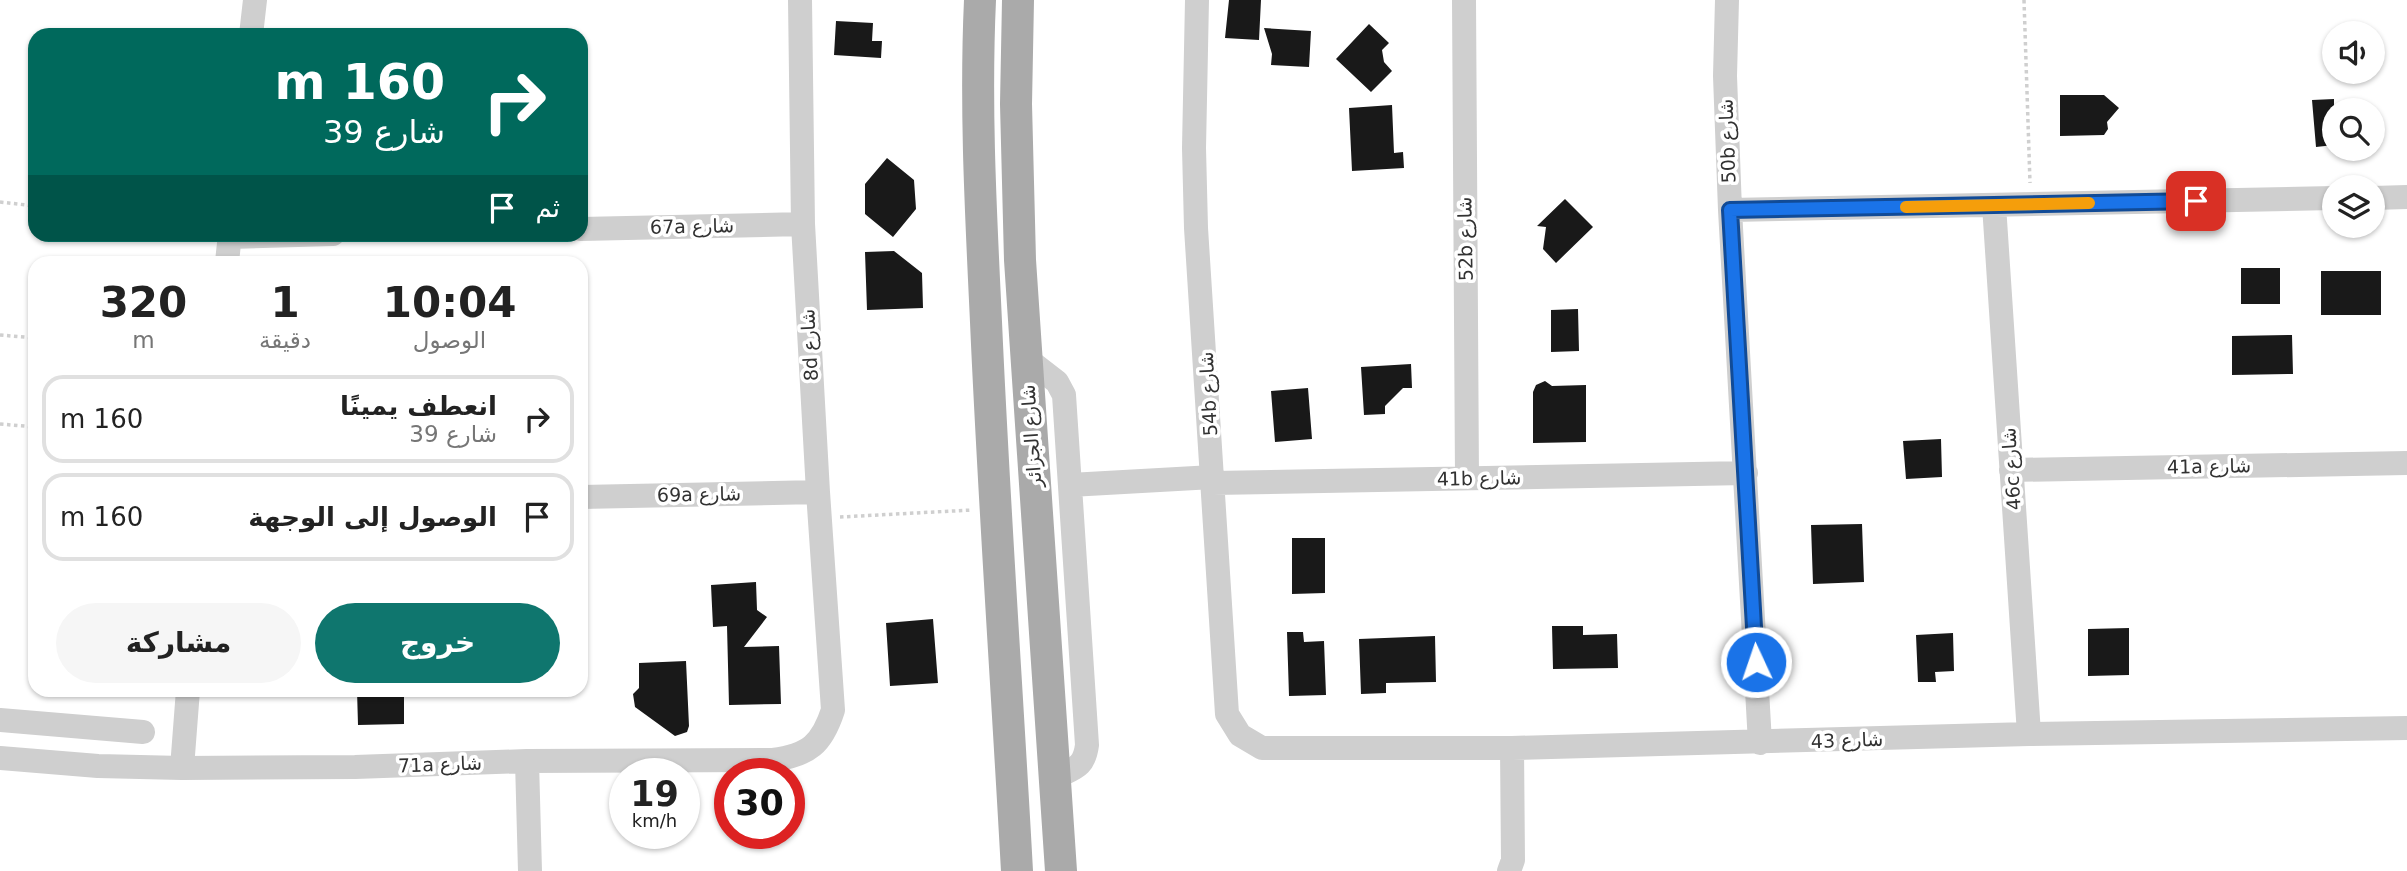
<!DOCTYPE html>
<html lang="ar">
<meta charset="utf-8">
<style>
body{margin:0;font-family:"DejaVu Sans","Noto Naskh Arabic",sans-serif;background:#f6f6f6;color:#222;direction:rtl;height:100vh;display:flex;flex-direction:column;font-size:26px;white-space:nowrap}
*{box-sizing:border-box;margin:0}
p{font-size:23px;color:#767676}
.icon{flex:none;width:38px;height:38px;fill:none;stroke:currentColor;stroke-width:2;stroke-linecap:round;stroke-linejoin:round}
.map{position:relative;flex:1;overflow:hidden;direction:ltr}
.details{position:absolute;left:28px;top:256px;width:560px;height:441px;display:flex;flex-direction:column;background:#fff;border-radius:21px;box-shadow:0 2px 5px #0004;direction:rtl}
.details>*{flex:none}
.hud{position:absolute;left:28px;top:28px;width:560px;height:214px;border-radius:21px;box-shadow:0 2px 5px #0004;direction:rtl;background:#00695c;color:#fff;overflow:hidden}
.buttons{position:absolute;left:2322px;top:21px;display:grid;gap:14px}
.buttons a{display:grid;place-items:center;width:63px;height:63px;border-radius:50%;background:#fff;box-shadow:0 2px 5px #0004;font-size:35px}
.speed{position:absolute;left:609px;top:758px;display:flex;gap:14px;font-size:35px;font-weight:700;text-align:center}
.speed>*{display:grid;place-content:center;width:91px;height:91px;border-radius:50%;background:#fff;box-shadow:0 2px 5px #0004;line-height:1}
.speed small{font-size:18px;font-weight:400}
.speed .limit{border:10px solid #d22;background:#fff;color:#111}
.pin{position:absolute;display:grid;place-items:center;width:60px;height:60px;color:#fff;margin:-30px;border-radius:14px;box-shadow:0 4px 10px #0006}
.me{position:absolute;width:77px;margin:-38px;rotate:357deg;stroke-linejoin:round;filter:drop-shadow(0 0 5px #0008)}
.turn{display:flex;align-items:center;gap:24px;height:147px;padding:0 28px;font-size:32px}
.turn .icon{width:91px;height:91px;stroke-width:2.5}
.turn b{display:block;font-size:49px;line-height:60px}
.then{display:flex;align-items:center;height:66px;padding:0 28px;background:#0003;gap:14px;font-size:26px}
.eta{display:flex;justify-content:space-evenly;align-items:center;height:119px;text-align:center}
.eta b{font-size:42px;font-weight:700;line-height:49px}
.action{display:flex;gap:14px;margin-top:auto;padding:14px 28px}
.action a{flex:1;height:80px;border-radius:42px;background:#0f766e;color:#fff;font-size:28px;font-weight:700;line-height:80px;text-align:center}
.action a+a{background:#f6f6f6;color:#222}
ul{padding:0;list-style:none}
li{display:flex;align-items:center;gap:21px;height:88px;margin:0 14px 10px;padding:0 14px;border:4px solid #e0e0e0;border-radius:21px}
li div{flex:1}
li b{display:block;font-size:26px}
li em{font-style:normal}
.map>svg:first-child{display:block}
.building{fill:#191919}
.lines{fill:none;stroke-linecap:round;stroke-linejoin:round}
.path{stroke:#cfcfcf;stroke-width:3.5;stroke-dasharray:3.5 3.5;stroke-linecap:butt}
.minor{stroke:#cfcfcf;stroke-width:24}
.major{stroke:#aaa;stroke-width:32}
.route-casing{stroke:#114b97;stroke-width:18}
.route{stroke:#1a73e8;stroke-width:12}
.slow{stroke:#f59e0b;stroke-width:12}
.labels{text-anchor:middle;stroke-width:7;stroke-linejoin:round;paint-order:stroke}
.street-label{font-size:19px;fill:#323232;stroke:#fff}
</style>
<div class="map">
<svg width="2407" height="871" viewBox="0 0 2407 871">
<rect width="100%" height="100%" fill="#fff"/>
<path class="building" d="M1229,0H1261L1259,40L1225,38Z
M836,21L873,23L872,41H882L881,58L834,55Z
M1369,24L1389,43L1382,50L1384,62L1392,71L1371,92L1336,59Z
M1264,28L1311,31L1309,67L1271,65L1272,54Z
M2060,95H2104L2119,108L2107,122L2108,129L2104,135L2060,136Z
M2334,99V145L2316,147L2312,100Z
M1392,105L1394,153L1403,152L1404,168L1352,171L1349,108Z
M887,158L914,180L916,209L893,237L865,214V184Z
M1565,199L1593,227L1556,263L1543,249L1546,227L1537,226Z
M894,251L922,273L923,308L867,310L865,252Z
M2241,268H2280V304H2241Z
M2321,271H2381V315H2321Z
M1578,309L1579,351L1551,352V310Z
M2292,335L2293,374L2232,375V336Z
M1411,364L1412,388H1403L1385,406V414L1364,415L1361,367Z
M1545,381L1552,386L1586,385V442L1533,443V392L1536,385Z
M1308,388L1312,439L1275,442L1271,391Z
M1941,439L1942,477L1906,479L1903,441Z
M1862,524L1864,582L1813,584L1811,525Z
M1292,538H1325V593L1292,594Z
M756,582L757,610L767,617L744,647L779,646L781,704L729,705L727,626L713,627L711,585Z
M933,619L938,683L890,686L886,623Z
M1552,626H1583V635L1617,634L1618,668L1553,669Z
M2129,628V675L2088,676V629Z
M1287,632H1303L1304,642L1324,641L1326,695L1289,696Z
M1953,633L1954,671L1935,672L1936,682H1918L1916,635Z
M1435,636L1436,682L1386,683V693L1361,694L1359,639Z
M686,661L689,726L687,732L675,736L635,707L633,694L639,688V663Z
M357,690H404V724L358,725Z"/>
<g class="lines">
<path class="path" d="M2024,0L2030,183
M0,202L35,206
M0,335L35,338
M32,336L35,311
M0,424L35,427
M840,517L972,510"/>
<path class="minor" d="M1197,0L1194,148L1196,228L1227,714L1240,735L1262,748H1512L2029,734L2407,728
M1464,0L1467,478
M1727,0L1725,76L1730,210L1760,743
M251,35L255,0
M2373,198L2407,197
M1994,205L2029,734
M1730,210L2334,198
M581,229L803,224
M230,237L333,234
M227,262L230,234
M1026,358L1057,382L1064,395L1087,745C1084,768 1074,768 1056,777
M2011,470L2407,463
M1213,483L1746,473
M1070,485L1213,477
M581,497L818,492
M0,720L143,732
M0,758L98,766L182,768L355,767L527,761L773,760C809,755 822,744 833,710L818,492L803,224L800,0
M527,761L530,871
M182,768L188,690
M1509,871L1513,860L1512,748"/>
<path class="major" d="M980,0C975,108 981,215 986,322C994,505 1007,688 1017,871
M1018,0L1016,104L1020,260L1061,871"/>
</g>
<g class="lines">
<defs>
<path id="route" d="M1756,662L1730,210L2196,201"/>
</defs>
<use href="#route" class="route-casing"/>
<use href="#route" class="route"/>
<path class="slow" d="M1906,207L2089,203"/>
</g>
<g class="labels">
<g class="street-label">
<text transform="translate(1727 141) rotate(-92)" y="7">50b شارع</text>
<text transform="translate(692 226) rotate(-1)" y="7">67a شارع</text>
<text transform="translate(1465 239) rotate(-91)" y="7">52b شارع</text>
<text transform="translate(809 345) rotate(-93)" y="7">8d شارع</text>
<text transform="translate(1208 394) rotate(-93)" y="7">54b شارع</text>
<text transform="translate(1031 436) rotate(-94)" y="7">شارع الجزائر</text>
<text transform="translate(2209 466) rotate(-1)" y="7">41a شارع</text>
<text transform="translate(2011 469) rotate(-94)" y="7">46c شارع</text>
<text transform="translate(1479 478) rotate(-1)" y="7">41b شارع</text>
<text transform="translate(699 494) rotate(-1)" y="7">69a شارع</text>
<text transform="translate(1847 740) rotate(-2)" y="7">شارع 43</text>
<text transform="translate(440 764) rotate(-2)" y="7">71a شارع</text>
</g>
</g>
</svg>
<div class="buttons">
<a><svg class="icon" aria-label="sound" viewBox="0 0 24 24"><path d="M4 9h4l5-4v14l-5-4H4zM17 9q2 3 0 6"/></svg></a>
<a><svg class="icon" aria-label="search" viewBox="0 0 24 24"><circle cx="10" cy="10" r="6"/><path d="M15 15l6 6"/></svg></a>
<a><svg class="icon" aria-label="layers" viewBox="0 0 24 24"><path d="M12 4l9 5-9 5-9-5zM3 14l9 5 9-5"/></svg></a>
</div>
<div class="speed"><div>19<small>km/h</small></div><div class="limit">30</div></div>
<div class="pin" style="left:2196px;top:201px;background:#d93025"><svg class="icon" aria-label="arrive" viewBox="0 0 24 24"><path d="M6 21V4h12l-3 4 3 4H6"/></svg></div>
<svg class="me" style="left:1756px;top:662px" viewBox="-20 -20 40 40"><circle r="17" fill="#1a73e8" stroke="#fff" stroke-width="3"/><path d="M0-11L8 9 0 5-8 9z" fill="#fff"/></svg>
<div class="hud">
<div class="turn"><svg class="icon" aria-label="right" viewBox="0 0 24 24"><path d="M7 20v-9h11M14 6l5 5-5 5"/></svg><div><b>160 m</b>شارع 39</div></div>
<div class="then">ثم<svg class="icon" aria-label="arrive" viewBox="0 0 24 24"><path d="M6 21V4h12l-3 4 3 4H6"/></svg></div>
</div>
<section class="details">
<div class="eta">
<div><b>10:04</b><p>الوصول</p></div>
<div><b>1</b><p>دقيقة</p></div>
<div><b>320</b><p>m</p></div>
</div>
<ul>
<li><svg class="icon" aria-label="right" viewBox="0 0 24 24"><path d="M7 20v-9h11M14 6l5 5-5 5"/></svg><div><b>انعطف يمينًا</b><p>شارع 39</p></div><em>160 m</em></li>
<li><svg class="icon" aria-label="arrive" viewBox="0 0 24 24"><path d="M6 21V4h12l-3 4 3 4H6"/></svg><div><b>الوصول إلى الوجهة</b></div><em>160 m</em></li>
</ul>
<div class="action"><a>خروج</a><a>مشاركة</a></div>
</section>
</div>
